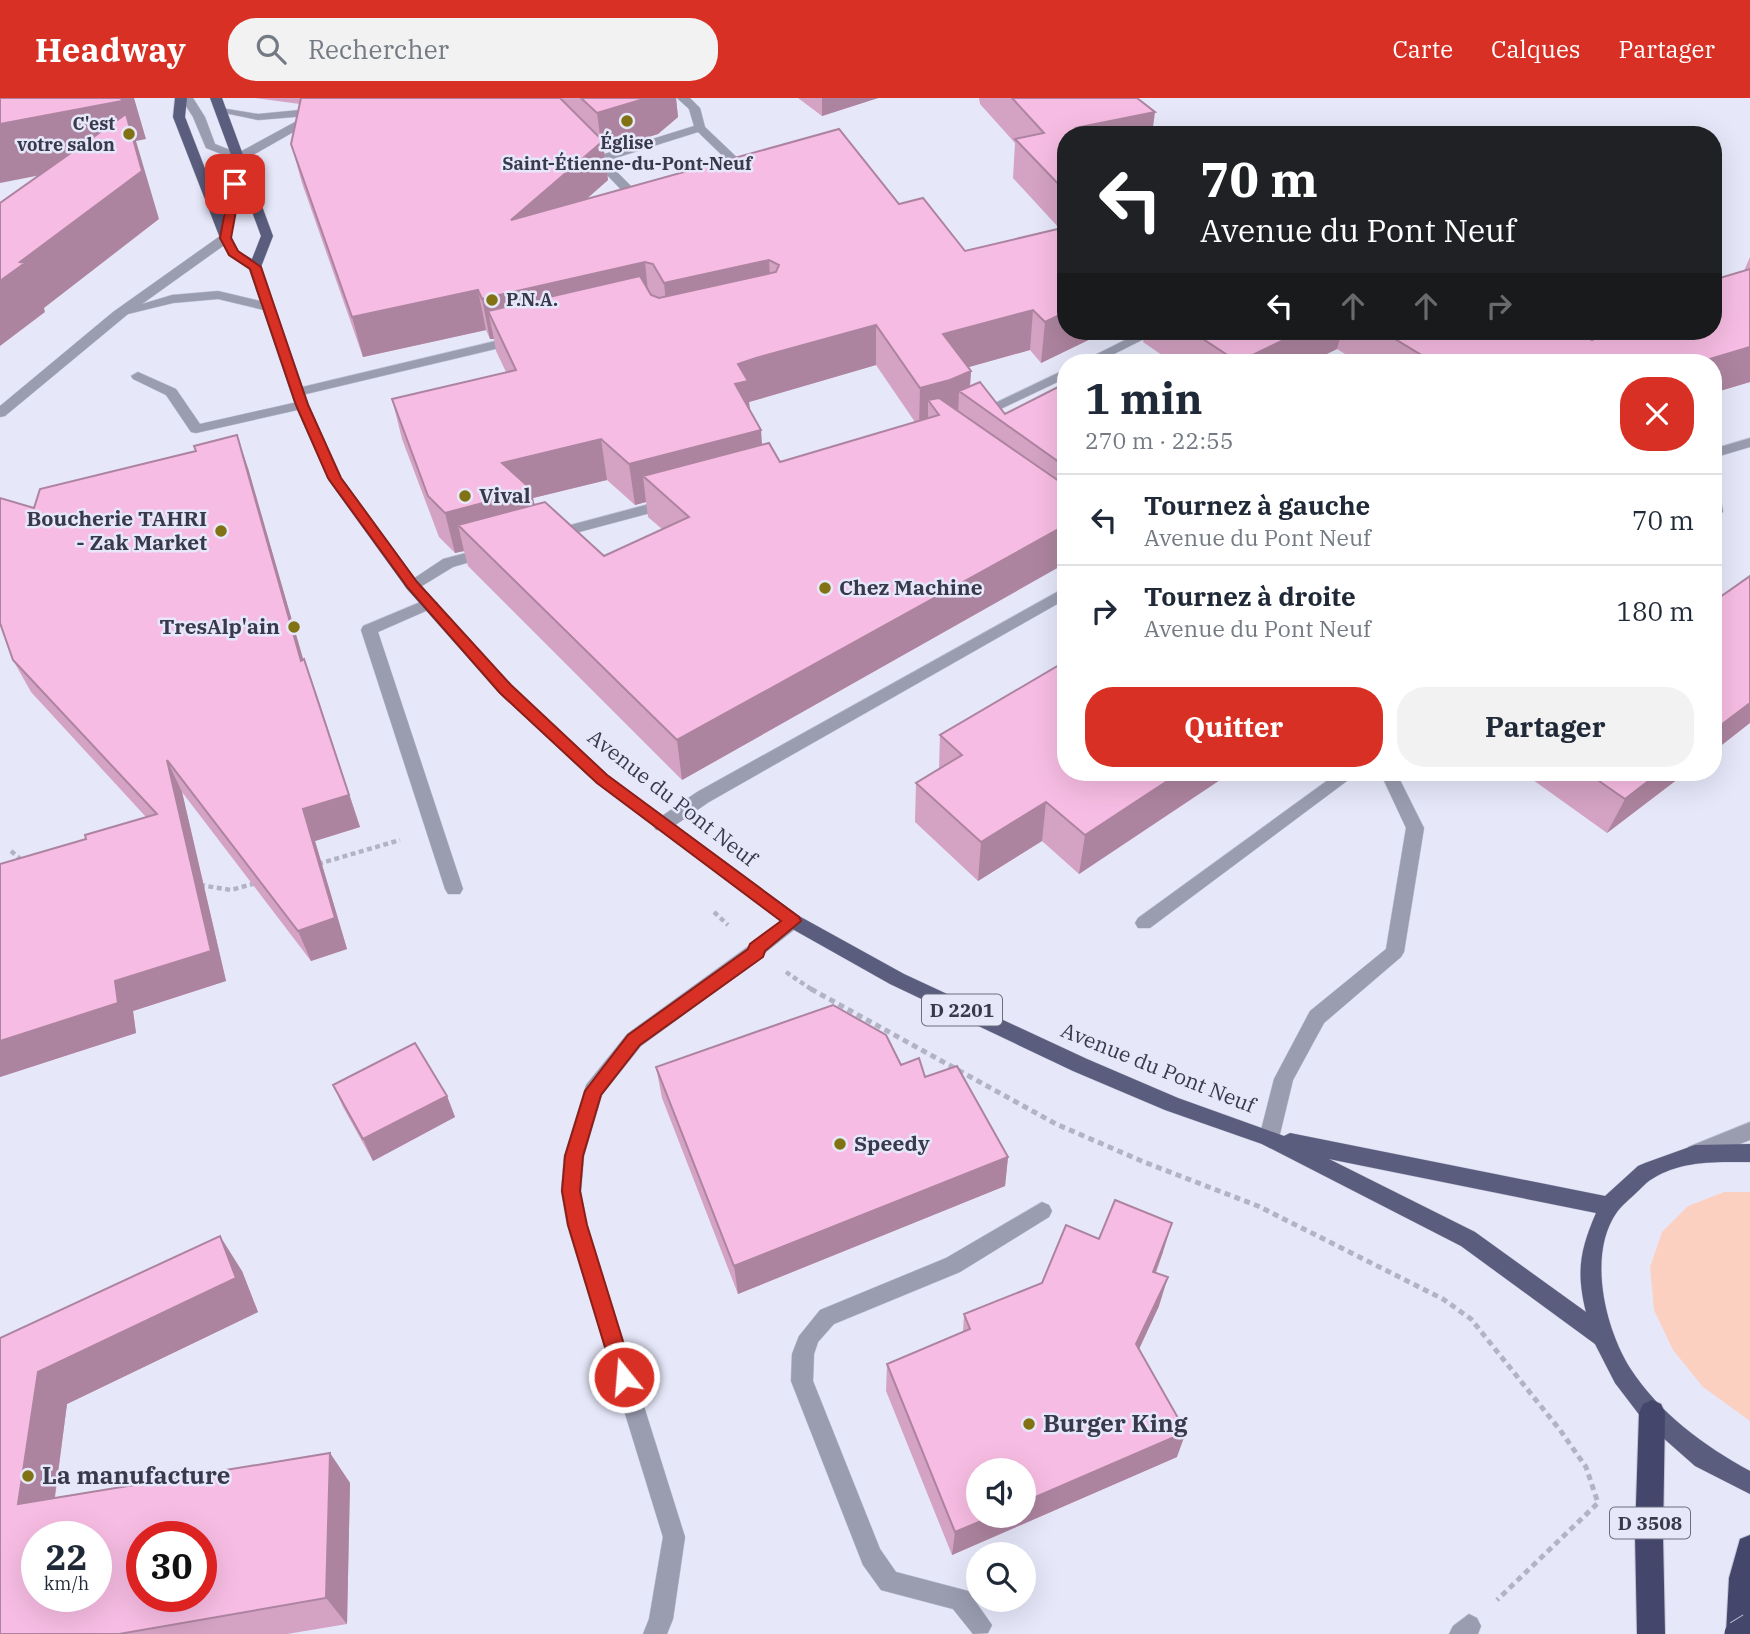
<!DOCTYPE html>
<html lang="fr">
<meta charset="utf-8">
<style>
body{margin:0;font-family:"IBM Plex Serif",serif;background:#f2f2f3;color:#1f2937;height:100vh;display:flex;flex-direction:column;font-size:26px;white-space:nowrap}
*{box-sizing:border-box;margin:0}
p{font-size:23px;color:#747a83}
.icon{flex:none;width:38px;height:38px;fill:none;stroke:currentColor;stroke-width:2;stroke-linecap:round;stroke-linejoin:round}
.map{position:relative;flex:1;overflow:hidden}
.side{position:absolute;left:1057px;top:256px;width:665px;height:427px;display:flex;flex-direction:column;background:#fff;border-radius:28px;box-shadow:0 7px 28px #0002}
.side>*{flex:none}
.top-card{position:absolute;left:1057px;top:28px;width:665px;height:214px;border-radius:28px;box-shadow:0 7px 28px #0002;background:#202124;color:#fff;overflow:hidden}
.controls{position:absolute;left:966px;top:1360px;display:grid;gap:14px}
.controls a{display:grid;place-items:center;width:70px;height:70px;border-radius:50%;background:#fff;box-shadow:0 7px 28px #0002;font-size:35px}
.speed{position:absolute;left:21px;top:1423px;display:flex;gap:14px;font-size:35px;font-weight:700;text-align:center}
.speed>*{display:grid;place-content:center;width:91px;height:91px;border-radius:50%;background:#fff;box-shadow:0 7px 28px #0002;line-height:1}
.speed small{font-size:18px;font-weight:400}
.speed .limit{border:10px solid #d22;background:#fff;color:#111}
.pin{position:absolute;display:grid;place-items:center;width:60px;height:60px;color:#fff;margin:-30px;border-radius:14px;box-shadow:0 4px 10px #0006}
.me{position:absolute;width:77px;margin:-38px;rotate:343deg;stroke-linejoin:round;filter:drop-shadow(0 0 5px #0008)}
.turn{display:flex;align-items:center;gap:24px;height:147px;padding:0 28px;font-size:32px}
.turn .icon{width:91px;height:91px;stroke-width:2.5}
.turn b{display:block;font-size:49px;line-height:60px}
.lanes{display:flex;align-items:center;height:66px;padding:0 28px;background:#0003;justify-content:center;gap:35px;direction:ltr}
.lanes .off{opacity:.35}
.round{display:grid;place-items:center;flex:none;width:74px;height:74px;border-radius:28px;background:#f2f2f3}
.summary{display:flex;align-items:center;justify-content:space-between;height:119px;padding:0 28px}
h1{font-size:42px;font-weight:800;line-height:52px}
.primary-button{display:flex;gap:14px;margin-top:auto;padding:14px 28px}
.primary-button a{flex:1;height:80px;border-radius:28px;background:#d93025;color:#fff;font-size:28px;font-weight:800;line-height:80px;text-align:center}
.primary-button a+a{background:#f2f2f3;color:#1f2937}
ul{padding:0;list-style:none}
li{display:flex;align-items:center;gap:21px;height:91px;padding:0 28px;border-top:2px solid #e0e1e3}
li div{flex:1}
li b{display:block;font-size:26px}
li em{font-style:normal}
header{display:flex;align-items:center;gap:42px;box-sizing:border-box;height:98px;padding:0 35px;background:#d93025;color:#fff}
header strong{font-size:33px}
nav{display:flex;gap:38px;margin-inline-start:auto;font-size:24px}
.search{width:490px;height:63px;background:#f2f2f3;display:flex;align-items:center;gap:18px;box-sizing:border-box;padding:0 24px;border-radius:28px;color:#747a83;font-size:26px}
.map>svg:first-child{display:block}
.green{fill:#fcd0c0}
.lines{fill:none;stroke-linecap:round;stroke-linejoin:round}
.minor-casing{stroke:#c3c5d7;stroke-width:1}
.major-casing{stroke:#c3c5d7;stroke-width:1}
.highway-casing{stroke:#c3c5d7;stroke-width:2}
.path-far1{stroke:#b2b4c6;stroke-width:4.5;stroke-dasharray:5 3.5;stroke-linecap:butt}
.path{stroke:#b2b4c6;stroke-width:5;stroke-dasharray:6 4.5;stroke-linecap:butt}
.minor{fill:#9a9db0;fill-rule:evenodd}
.major{fill:#5a5d7d;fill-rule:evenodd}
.highway{fill:#44476b;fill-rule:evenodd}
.highway-bridge-casing{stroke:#c3c5d7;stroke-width:27;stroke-linecap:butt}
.highway-bridge{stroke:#44476b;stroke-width:25}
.wall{fill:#d4a2c3;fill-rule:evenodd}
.shaded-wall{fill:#ad849f}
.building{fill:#f7bce3;stroke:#ad849f;stroke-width:2;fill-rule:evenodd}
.route{fill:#d93025;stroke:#8d1f18;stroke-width:2}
.poi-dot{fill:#817213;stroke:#e6e8fa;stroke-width:2.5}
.labels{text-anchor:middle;stroke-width:5;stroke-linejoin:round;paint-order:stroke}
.far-poi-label{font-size:18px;font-weight:bold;fill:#383a4c;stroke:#e6e8fa;text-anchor:end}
.shield{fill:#e6e8fa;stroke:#6c6e80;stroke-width:2}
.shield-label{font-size:19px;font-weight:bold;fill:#383a4c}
.poi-label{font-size:21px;font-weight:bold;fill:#383a4c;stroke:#e6e8fa;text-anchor:start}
.street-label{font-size:21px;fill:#383a4c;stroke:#e6e8fa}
.near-poi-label{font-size:24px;font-weight:bold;fill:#383a4c;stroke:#e6e8fa;text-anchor:start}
</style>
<header>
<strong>Headway</strong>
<div class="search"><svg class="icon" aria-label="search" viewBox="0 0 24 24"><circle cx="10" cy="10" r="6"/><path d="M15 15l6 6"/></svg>Rechercher</div>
<nav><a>Carte</a><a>Calques</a><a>Partager</a></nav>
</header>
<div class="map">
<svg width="1750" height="1536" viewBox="0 0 1750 1536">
<rect width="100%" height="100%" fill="#e6e8fa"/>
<path class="green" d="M1724,1094H1750V1323L1703,1289L1673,1252L1654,1212L1650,1169L1662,1134L1688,1108Z"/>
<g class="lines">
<defs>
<path id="minor" d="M181,0H193L205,19L215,46L238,55L306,18L258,22L215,13V9L258,16L310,11L315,13L339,0H353L246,61L230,143L142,206L172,197L218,193L273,206L274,209L268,213L218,201L173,205L128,216L5,318L0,319V308L113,214L220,138L234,61L206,50L193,19Z
M677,0H690L700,10L705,29L746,68L732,75H724V69L732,67L698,34L606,63L637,94L643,92L649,96L639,102H631L584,53L594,51L601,57L694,28L689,11Z
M1143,233H1160L1098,264H1081Z
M516,238L523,242L521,245L298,298L291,294L298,290Z
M1066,271V280L982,320H972L970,317Z
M138,274L176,291L200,326L302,303L309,307L302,311L196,335L191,334L166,297L133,281L131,278Z
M1750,340V349L1713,360V351Z
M1713,389L1720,394L1723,414L1713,421Z
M668,401L675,406L673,409L553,441L546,436L548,433Z
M489,449L494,451L496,454L494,457L453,469L417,491H407L404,487L443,461Z
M1066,489V501L709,704L668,732H656L653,727L656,722L697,694Z
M430,500L438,505L435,509L378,534L463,791L460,796H448L445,791L361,532L363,528Z
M1339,674H1359L1150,830H1138L1135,825L1138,820Z
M1380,674H1396L1424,730L1404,854L1401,859L1324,925L1293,982L1279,1040L1276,1046L1269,1049L1262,1046L1259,1040L1274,981L1310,913L1386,851L1406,730Z
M793,816L799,818L802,823L799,828L766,854L763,859L641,948L602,997L584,1058L581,1093L587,1127L685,1439L673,1521L667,1536H643L649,1521L663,1439L567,1127L561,1093L564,1058L586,987L627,936Z
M1750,1024V1042L1695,1064L1688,1061L1685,1055L1688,1049Z
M1042,1104L1049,1107L1052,1113L1049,1119L960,1174L834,1226L818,1244L814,1256L813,1283L880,1451L896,1474L968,1493L992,1527L988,1535L973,1536L953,1511L881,1492L863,1467L791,1283L792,1256L799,1238L820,1212L946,1160Z
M1469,1516L1477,1520L1481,1528L1478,1536H1449L1453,1528Z"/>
<path id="major" d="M175,0H187L185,19L232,140L238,153L252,161L261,138L210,0H222L273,138L261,169L309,307L341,379L417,483L511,587L608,677L799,818L904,876L1087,961L1178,1000L1284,1038L1290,1035L1605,1098L1638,1068L1645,1065L1695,1047L1750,1046V1064C1717,1064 1681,1062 1652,1081C1646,1084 1641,1091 1636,1095C1630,1101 1622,1107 1617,1114C1587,1156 1605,1230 1630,1270C1659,1315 1704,1348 1750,1373V1396L1695,1368L1644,1323L1615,1285L1595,1246L1461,1148L1262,1046L1165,1012L1073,973L890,886L787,828L596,685L499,595L407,491L329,383L295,307L249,171L229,158L220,140L173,19ZM1329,1061L1596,1115C1580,1152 1576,1174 1586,1214L1475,1134Z"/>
<path id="highway" d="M1652,1302L1661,1306L1665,1315L1663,1437L1665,1536H1637L1635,1437L1639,1315L1643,1306Z
M1750,1437V1536H1726L1729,1480L1740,1441Z"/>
</defs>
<use href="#minor" class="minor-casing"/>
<use href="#major" class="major-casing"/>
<use href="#highway" class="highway-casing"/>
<path class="path-far1" d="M11,753L24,764
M318,766L400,742
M200,787L231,792L256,785
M714,814L728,827
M786,874L814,893"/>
<path class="path" d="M811,891L1056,1026L1144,1064L1258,1108L1443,1201L1471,1221L1560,1332L1586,1369L1598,1405L1497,1502"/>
<use href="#minor" class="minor"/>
<use href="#major" class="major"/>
<use href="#highway" class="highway"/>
<defs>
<path id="highway-bridge" d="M1737,1536L1750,1528"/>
</defs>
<use href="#highway-bridge" class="highway-bridge-casing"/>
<use href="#highway-bridge" class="highway-bridge"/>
</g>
<path class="wall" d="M255,0H676L678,19L658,36L604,53L608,82L586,101L899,106L965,153L1059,130L1013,80L1015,45L980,6L979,0H1137L1066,37V233H1107L1041,265L1030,252L968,269L971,273L970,288L1005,316L1066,285V465L682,682L468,468L464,453L455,455L439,439L402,341L392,301L506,274L496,253L494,241H490L486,232L363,259L302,85L291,46L300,6ZM876,267L915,324L780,364L762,346L750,311L749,304ZM607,382L635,407L646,404L648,419L662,431L604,458L535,407L533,400Z
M798,0H878L822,18Z
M1750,159V284L1713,295V264H1358L1337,251L1310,264H1172L1143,244L1145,233H1576L1592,242L1744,173Z
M248,370L303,562L304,561L316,594L360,729L315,743L347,851L311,863L182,694L226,883L133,913L136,935L0,979V766L86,741L146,719L31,594L13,562L34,410Z
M940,637L1066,674H1232L1079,776L1042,743L978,783L915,724L916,685L939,671Z
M1522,674H1687L1607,735Z
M901,967L925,979L1008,1059L1005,1088L738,1196L662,1000L656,969Z
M333,987L447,998L455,1019L373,1063L343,1009Z
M1099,1141L1163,1154L1156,1175L1159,1208L1139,1250L1177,1359L952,1457L886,1293L887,1266L963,1234L964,1216L1042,1185Z
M242,1173L258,1214L67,1306L55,1400L330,1355L350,1385L347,1526L287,1536H0V1240Z"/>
<path class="shaded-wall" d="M121,0H134L146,41L136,43L159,121L44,210L45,214L0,248V183L20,164L138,58L0,85V26Z
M647,0H676L678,19L658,36L604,53L608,82L518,162L511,122L601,45L597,15Z
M822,0H878L822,18Z
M1155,14L1152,37H1076V30Z
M769,162L771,201L668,225L664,185Z
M645,164L649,203L488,213L494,241H490L482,201Z
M478,192L486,232L363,259L352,219Z
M1033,212L1030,252L941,277L943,236Z
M1066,214V233H1107L1041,265L1045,224Z
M876,227V267L749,304L751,323L735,286L738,266L756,260Z
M1302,233H1342L1337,251L1310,264H1238Z
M1750,249V284L1713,295V264H1700Z
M971,273L969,301L959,293L958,318L939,317L928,302V328L919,330L920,290Z
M761,332L764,372L643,378L646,404L635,407L629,366Z
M237,337L248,370L313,595L301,563Z
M601,341L607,382L533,400L540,432L458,427L464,453L455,455L445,415L502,365Z
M1066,427V465L682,682L677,642Z
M304,561L360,729L315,743L347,851L311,863L298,833Z
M1750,605V625L1713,654V633Z
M167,662L182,694L226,883L133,913L136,935L0,979V943L115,883L211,853Z
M1181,674H1232L1079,776L1085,737Z
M1660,674H1687L1607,735L1625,701Z
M1046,704L1042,743L978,783L981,744Z
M447,998L455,1019L373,1063L363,1041Z
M1008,1059L1005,1088L738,1196L734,1168Z
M1172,1125L1163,1154L1145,1202L1153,1174Z
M220,1138L242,1173L258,1214L67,1306L50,1434L18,1406L38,1274Z
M1168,1179L1159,1208L1129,1273L1136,1246Z
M1186,1334L1177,1359L952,1457L955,1434L993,1418H1024V1404Z
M330,1355L350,1385L347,1526L326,1500Z"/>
<path class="building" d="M0,0H121L122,3L0,26Z
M301,0H560L603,43L511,122L839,31L899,106L923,100L965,153L1066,129V214L1045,224L1033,212L943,236L971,273L950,282L920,290L876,227L756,260L738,266L748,283L735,286L761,332L629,366L601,341L502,365L532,392L445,415L428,398L392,301L516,272L488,213L640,178L651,197L659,200L776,174L779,167L769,162L664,185L653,166L645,164L482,201L478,192L352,219L291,46Z
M581,0H647L597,15Z
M1012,0H1137L1155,14L1076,30L1082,37H1066V94L1015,41L1044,35Z
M126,16L142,73L20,164L25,165L0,183V105Z
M1750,171V249L1700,264H1433L1382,233H1576L1592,242L1607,233H1713V182Z
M1191,233H1302L1238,264Z
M1220,258L1229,264H1214Z
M980,284L1005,316L1066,285V369L959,293Z
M939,300L1066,388V427L677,642L458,427L545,404L604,458L689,419L643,378L769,345L780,364L939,317L928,302Z
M237,337L301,563L304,561L349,697L303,711L335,820L298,833L167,662L211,853L115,883L118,905L0,943V766L86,741L85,737L157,716L13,562L0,525V400L34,410L40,391L196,353L194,348Z
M1750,478V605L1713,633V504Z
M1066,563V674H1181L1085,737L1046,704L981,744L916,685L962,657L940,637Z
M1586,674H1660L1625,701Z
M833,907L886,937L901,967L919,960L925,979L957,968L1008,1059L734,1168L656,969Z
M415,945L447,998L363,1041L333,987Z
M1115,1102L1172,1125L1153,1174L1168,1179L1136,1246L1186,1334L1024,1404V1372H978V1418H993L955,1434L887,1266L970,1231L964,1216L1042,1185L1066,1127L1099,1141Z
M220,1138L236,1180L38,1274L18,1406L330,1355L326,1500L119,1536H0V1240ZM37,1438H96V1498H37ZM142,1438H201V1498H142Z"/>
<path class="route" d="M235,82L241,86L231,140L238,153L261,169L308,307L341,380L417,484L511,587L607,677L799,819L801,823L765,853L763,859L640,947L601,997L583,1058L580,1093L587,1127L634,1279L631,1285L624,1288L617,1285L614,1279L568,1127L562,1093L565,1058L585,993L628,937L748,851L750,846L781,823L597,685L500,595L408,490L328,380L296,307L250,171L229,157L220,140L230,86Z"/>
<g class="poi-dot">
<circle cx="627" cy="23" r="7"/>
<circle cx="129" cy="36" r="7"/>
<circle cx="492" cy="202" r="7"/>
<circle cx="465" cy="398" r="7"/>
<circle cx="221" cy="433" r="7"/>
<circle cx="825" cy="490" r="7"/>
<circle cx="294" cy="529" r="7"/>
<circle cx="840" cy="1046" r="7"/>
<circle cx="1029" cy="1326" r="7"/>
<circle cx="28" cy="1378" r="7"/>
</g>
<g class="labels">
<g class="far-poi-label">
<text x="115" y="32">C'est<tspan x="115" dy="21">votre salon</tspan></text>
<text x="627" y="51" text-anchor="middle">Église<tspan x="627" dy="21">Saint-Étienne-du-Pont-Neuf</tspan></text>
<text x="506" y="208" text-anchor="start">P.N.A.</text>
</g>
<g class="shield">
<rect x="922" y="896.5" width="80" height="31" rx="5"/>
<rect x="1610" y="1409.5" width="80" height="31" rx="5"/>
</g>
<g class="shield-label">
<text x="962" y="919">D 2201</text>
<text x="1650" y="1432">D 3508</text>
</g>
<g class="poi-label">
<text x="479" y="405">Vival</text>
<text x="207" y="428" text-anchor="end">Boucherie TAHRI<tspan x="207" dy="24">- Zak Market</tspan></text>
<text x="839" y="497">Chez Machine</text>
<text x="280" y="536" text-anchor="end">TresAlp'ain</text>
<text x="854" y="1053">Speedy</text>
</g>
<g class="street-label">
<text transform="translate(672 700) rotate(38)" y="7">Avenue du Pont Neuf</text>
<text transform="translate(1158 970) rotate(22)" y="7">Avenue du Pont Neuf</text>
</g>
<g class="near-poi-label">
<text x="1043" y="1334">Burger King</text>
<text x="42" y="1386">La manufacture</text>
</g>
</g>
</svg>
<div class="controls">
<a><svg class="icon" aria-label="sound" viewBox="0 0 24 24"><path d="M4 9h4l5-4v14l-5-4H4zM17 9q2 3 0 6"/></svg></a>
<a><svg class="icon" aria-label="search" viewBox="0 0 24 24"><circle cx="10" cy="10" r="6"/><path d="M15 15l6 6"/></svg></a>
</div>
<div class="speed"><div>22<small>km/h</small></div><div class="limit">30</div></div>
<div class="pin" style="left:235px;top:86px;background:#d93025"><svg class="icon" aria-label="arrive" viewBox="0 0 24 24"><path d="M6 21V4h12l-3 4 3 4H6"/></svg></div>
<svg class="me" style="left:624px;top:1279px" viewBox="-20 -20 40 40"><circle r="17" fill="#d93025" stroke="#fff" stroke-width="3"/><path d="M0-11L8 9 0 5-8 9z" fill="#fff"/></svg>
<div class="top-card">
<div class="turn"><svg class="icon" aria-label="left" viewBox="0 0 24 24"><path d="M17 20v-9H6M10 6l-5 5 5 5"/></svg><div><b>70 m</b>Avenue du Pont Neuf</div></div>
<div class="lanes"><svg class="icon" aria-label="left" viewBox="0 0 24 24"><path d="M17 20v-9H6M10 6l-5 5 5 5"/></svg><svg class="icon off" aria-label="ahead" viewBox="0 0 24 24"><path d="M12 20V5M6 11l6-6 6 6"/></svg><svg class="icon off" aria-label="ahead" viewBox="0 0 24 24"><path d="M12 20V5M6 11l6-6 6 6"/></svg><svg class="icon off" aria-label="right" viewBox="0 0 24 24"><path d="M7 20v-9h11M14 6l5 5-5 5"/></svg></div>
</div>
<section class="side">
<div class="summary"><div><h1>1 min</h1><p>270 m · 22:55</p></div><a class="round" style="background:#d93025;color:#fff"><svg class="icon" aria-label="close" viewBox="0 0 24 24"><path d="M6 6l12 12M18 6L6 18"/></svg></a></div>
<ul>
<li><svg class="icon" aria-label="left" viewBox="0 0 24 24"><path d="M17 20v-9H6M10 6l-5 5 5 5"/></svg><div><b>Tournez à gauche</b><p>Avenue du Pont Neuf</p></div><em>70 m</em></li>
<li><svg class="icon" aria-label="right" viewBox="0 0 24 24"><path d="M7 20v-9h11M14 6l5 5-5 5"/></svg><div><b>Tournez à droite</b><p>Avenue du Pont Neuf</p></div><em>180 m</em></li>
</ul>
<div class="primary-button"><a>Quitter</a><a>Partager</a></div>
</section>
</div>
